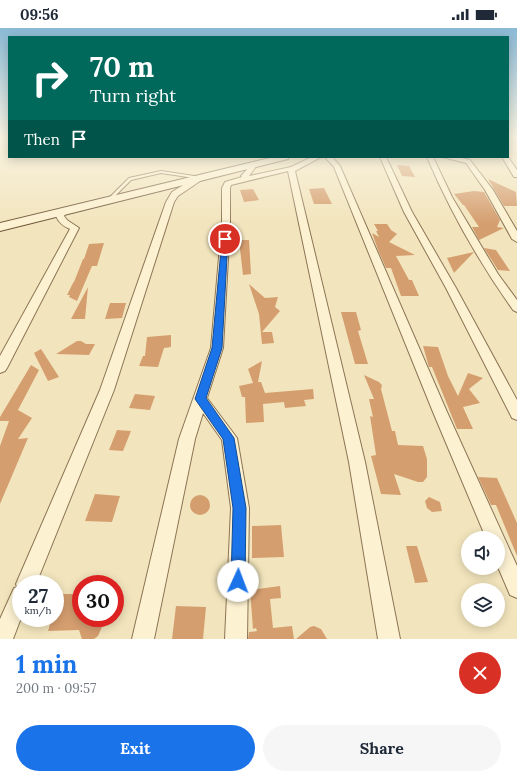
<!DOCTYPE html>
<meta charset="utf-8">
<style>
body{margin:0;font-family:Lora,serif;background:#f6f6f7;color:#1f2937;height:100vh;display:flex;flex-direction:column;font-size:15px;white-space:nowrap}
*{box-sizing:border-box;margin:0}
p{font-size:13px;color:#747a83}
.icon{flex:none;width:22px;height:22px;fill:none;stroke:currentColor;stroke-width:2;stroke-linecap:round;stroke-linejoin:round}
.map{position:relative;height:611px;overflow:hidden}
.details{display:flex;flex-direction:column;background:#fff;flex:1}
.details>*{flex:none}
.guide{position:absolute;left:8px;top:8px;width:501px;height:122px;border-radius:0px;box-shadow:0 2px 10px #0003;background:#00695c;color:#fff;overflow:hidden}
.tools{position:absolute;left:461px;top:503px;display:grid;gap:8px}
.tools a{display:grid;place-items:center;width:44px;height:44px;border-radius:50%;background:#fff;box-shadow:0 2px 10px #0003;font-size:20px}
.speed{position:absolute;left:12px;top:547px;display:flex;gap:8px;font-size:20px;font-weight:700;text-align:center}
.speed>*{display:grid;place-content:center;width:52px;height:52px;border-radius:50%;background:#fff;box-shadow:0 2px 10px #0003;line-height:1}
.speed small{font-size:10px;font-weight:400}
.speed .limit{border:6px solid #d22;background:#fff;color:#111}
.pin{position:absolute;display:grid;place-items:center;width:34px;height:34px;color:#fff;margin:-17px;border:2px solid #fff;border-radius:50%;box-shadow:0 1px 4px #0007}
.me{position:absolute;width:44px;margin:-22px;rotate:2deg;stroke-linejoin:round;filter:drop-shadow(0 0 3px #0008)}
.turn{display:flex;align-items:center;gap:14px;height:84px;padding:0 16px;font-size:18px}
.turn .icon{width:52px;height:52px;stroke-width:2.5}
.turn b{display:block;font-size:28px;line-height:34px}
.then{display:flex;align-items:center;height:38px;padding:0 16px;background:#0003;gap:8px;font-size:15px}
.round{display:grid;place-items:center;flex:none;width:42px;height:42px;border-radius:21px;background:#f6f6f7}
.head{display:flex;align-items:center;justify-content:space-between;height:68px;padding:0 16px}
h1{font-size:24px;font-weight:800;line-height:30px;color:#1a73e8}
.button{display:flex;gap:8px;margin-top:auto;padding:8px 16px}
.button a{flex:1;height:46px;border-radius:24px;background:#1a73e8;color:#fff;font-size:16px;font-weight:800;line-height:46px;text-align:center}
.button a+a{background:#f6f6f7;color:#1f2937}
.status{display:flex;justify-content:space-between;align-items:center;height:28px;padding:0 20px;background:#fff;direction:ltr}
.status svg{height:11px;fill:currentColor}
.map>svg:first-child{display:block}
.building{fill:#d59e6f}
.lines{fill:none;stroke-linecap:round;stroke-linejoin:round}
.lane-casing{stroke:#8c7454;stroke-width:2}
.street-casing{stroke:#8c7454;stroke-width:2}
.secondary-casing{stroke:#6d5538;stroke-width:2}
.lane{fill:#fcf1d1;fill-rule:evenodd}
.street{fill:#fcf1d1;fill-rule:evenodd}
.secondary{fill:#fcf1d1;fill-rule:evenodd}
.route{fill:#1a73e8;stroke:#114b97}
</style>
<div class="status"><b>09:56</b><svg viewBox="0 0 49 12"><path d="M0 12V9h3v3zM5 12V6h3v6zM10 12V3h3v9zM15 12V0h3v12zM26 1h20v11H26zM47 4h2v5h-2z"/></svg></div>
<div class="map">
<svg width="517" height="611" viewBox="0 0 517 611">
<rect width="100%" height="100%" fill="#f2e5bd"/>
<path class="building" d="M397,137L409,138L415,149L402,148Z
M488,151L516,164L517,178H504Z
M324,160L332,176H314L309,161Z
M253,161L259,172L244,174L240,162Z
M474,163L484,164L500,192L497,199L504,200L479,212L472,199H479L464,177H463L454,166Z
M374,196H387L391,202L397,206L389,214L415,227L396,228L409,252H412L419,268H401L391,240H386L378,222L372,205L379,209L376,203H378Z
M239,212H249L251,246L243,247Z
M104,215L97,238H92L77,273L69,269L70,267H67L73,255L74,254L83,231H84L89,216Z
M484,220L496,222L510,243L498,242Z
M474,224L454,245L447,230Z
M249,256L265,270L278,269L275,279L280,283L262,304H272L274,315L262,316L259,286Z
M88,259L85,291H71Z
M110,275H126L122,290L105,291Z
M341,284H356L361,302L358,303L368,336H355Z
M171,307V319L164,320L158,339L139,338L143,328H145L147,309Z
M77,313H81L86,316H95L89,327L56,326Z
M423,318L438,319L448,348L458,368L468,345L483,350L469,361L480,375L463,379L473,401H457L432,339H429Z
M41,321L59,349L48,353L34,325Z
M262,333L258,354H261L265,365L313,361L314,371L304,372L306,378L285,380L284,374L263,376L264,394L246,395L245,369H242L239,358L253,355L248,341Z
M31,337L39,342L18,382L32,390L18,411L28,410L0,476V418L9,393H0V389Z
M364,347L379,354L382,357L381,361L392,403H395L398,417L423,418L427,431V449L423,454H418L394,446L401,467L381,466L371,428L376,427L370,388L373,389L369,371H374Z
M135,366L155,368L150,382L129,380Z
M117,402L131,403L123,423L109,422Z
M478,449L497,450L517,495V528L496,477H491Z
M95,466L120,468L112,494L85,493Z
M190 477a10 10 0 1 1 20 0a10 10 0 1 1-20 0Z
M429,469L440,474L442,483L432,484L427,480L425,473Z
M281,497L284,529L252,530V498Z
M406,518H417L428,554L415,555Z
M280,558L281,570L270,571L273,600L292,598L294,611H248L249,604L257,603L256,600L253,601L250,562Z
M81,561V590H97L102,599L98,608L94,611H82L79,602L48,603L52,590H55V578L58,566H74Z
M176,578L206,579L203,611H172Z
M314,598L321,601L327,611H296L310,599Z"/>
<g class="lines">
<defs>
<path id="lane" d="M161,143L201,149L203,150L201,151L161,145L131,152L110,173L107,172L129,150Z"/>
<path id="street" d="M512,110H517V114Z
M312,129H321L295,143L365,434L400,611H378L349,434L288,143L231,157L230,160V195L223,320L207,370L237,410L249,480L247,611H225L231,480L222,412L203,385L195,411L154,611H132L179,411L211,320L222,195V160L225,154L242,149L241,148L252,136L257,137L249,148L291,139Z
M325,129H332L340,138L447,384L517,538V570L510,567L498,539V510H486L433,384L334,139Z
M380,129H386L412,184L456,260L517,372V392L512,390L446,260L404,184Z
M427,129H433L452,169L498,246L517,272V284L513,282C479,234 450,183 427,129Z
M442,129H457L470,132L493,162L517,203V214L512,211L485,162L466,135Z
M502,129H508L517,142V149H514Z
M196,149H202L203,151L178,168L174,174L114,362L36,556H21V590L13,611H0V591L14,560L17,559L16,556L19,549L100,362L166,174L172,164Z
M60,182H66L67,184L64,188L67,192L79,200L7,340L5,343L0,345V328L70,201C63,198 59,195 56,188Z"/>
<path id="secondary" d="M274,129H289L288,131L0,203V195Z"/>
</defs>
<use href="#lane" class="lane-casing"/>
<use href="#street" class="street-casing"/>
<use href="#secondary" class="secondary-casing"/>
<use href="#lane" class="lane"/>
<use href="#street" class="street"/>
<use href="#secondary" class="secondary"/>
</g>
<linearGradient id="sky" x2="0" y2="1"><stop stop-color="#8bbad6"/><stop offset="0.56" stop-color="#f9f3e1"/><stop offset="1" stop-color="#f9f3e1" stop-opacity="0"/></linearGradient>
<rect width="517" height="196" fill="url(#sky)"/>
<path class="route" d="M225,209L228,211L222,320L206,370L234,410L246,480L245,553L243,558L238,560L233,558L231,553L233,480L223,411L195,371L212,320L222,211Z"/>
</svg>
<div class="tools">
<a><svg class="icon" aria-label="sound" viewBox="0 0 24 24"><path d="M4 9h4l5-4v14l-5-4H4zM17 9q2 3 0 6"/></svg></a>
<a><svg class="icon" aria-label="layers" viewBox="0 0 24 24"><path d="M12 4l9 5-9 5-9-5zM3 14l9 5 9-5"/></svg></a>
</div>
<div class="speed"><div>27<small>km/h</small></div><div class="limit">30</div></div>
<div class="pin" style="left:225px;top:211px;background:#d93025"><svg class="icon" aria-label="arrive" viewBox="0 0 24 24"><path d="M6 21V4h12l-3 4 3 4H6"/></svg></div>
<svg class="me" style="left:238px;top:553px" viewBox="-20 -20 40 40"><circle r="19" fill="#fff"/><path d="M0-13L10 11 0 6-10 11z" fill="#1a73e8"/></svg>
<div class="guide">
<div class="turn"><svg class="icon" aria-label="right" viewBox="0 0 24 24"><path d="M7 20v-9h11M14 6l5 5-5 5"/></svg><div><b>70 m</b>Turn right</div></div>
<div class="then">Then<svg class="icon" aria-label="arrive" viewBox="0 0 24 24"><path d="M6 21V4h12l-3 4 3 4H6"/></svg></div>
</div>
</div>
<section class="details">
<div class="head"><div><h1>1 min</h1><p>200 m · 09:57</p></div><a class="round" style="background:#d93025;color:#fff"><svg class="icon" aria-label="close" viewBox="0 0 24 24"><path d="M6 6l12 12M18 6L6 18"/></svg></a></div>
<div class="button"><a>Exit</a><a>Share</a></div>
</section>
